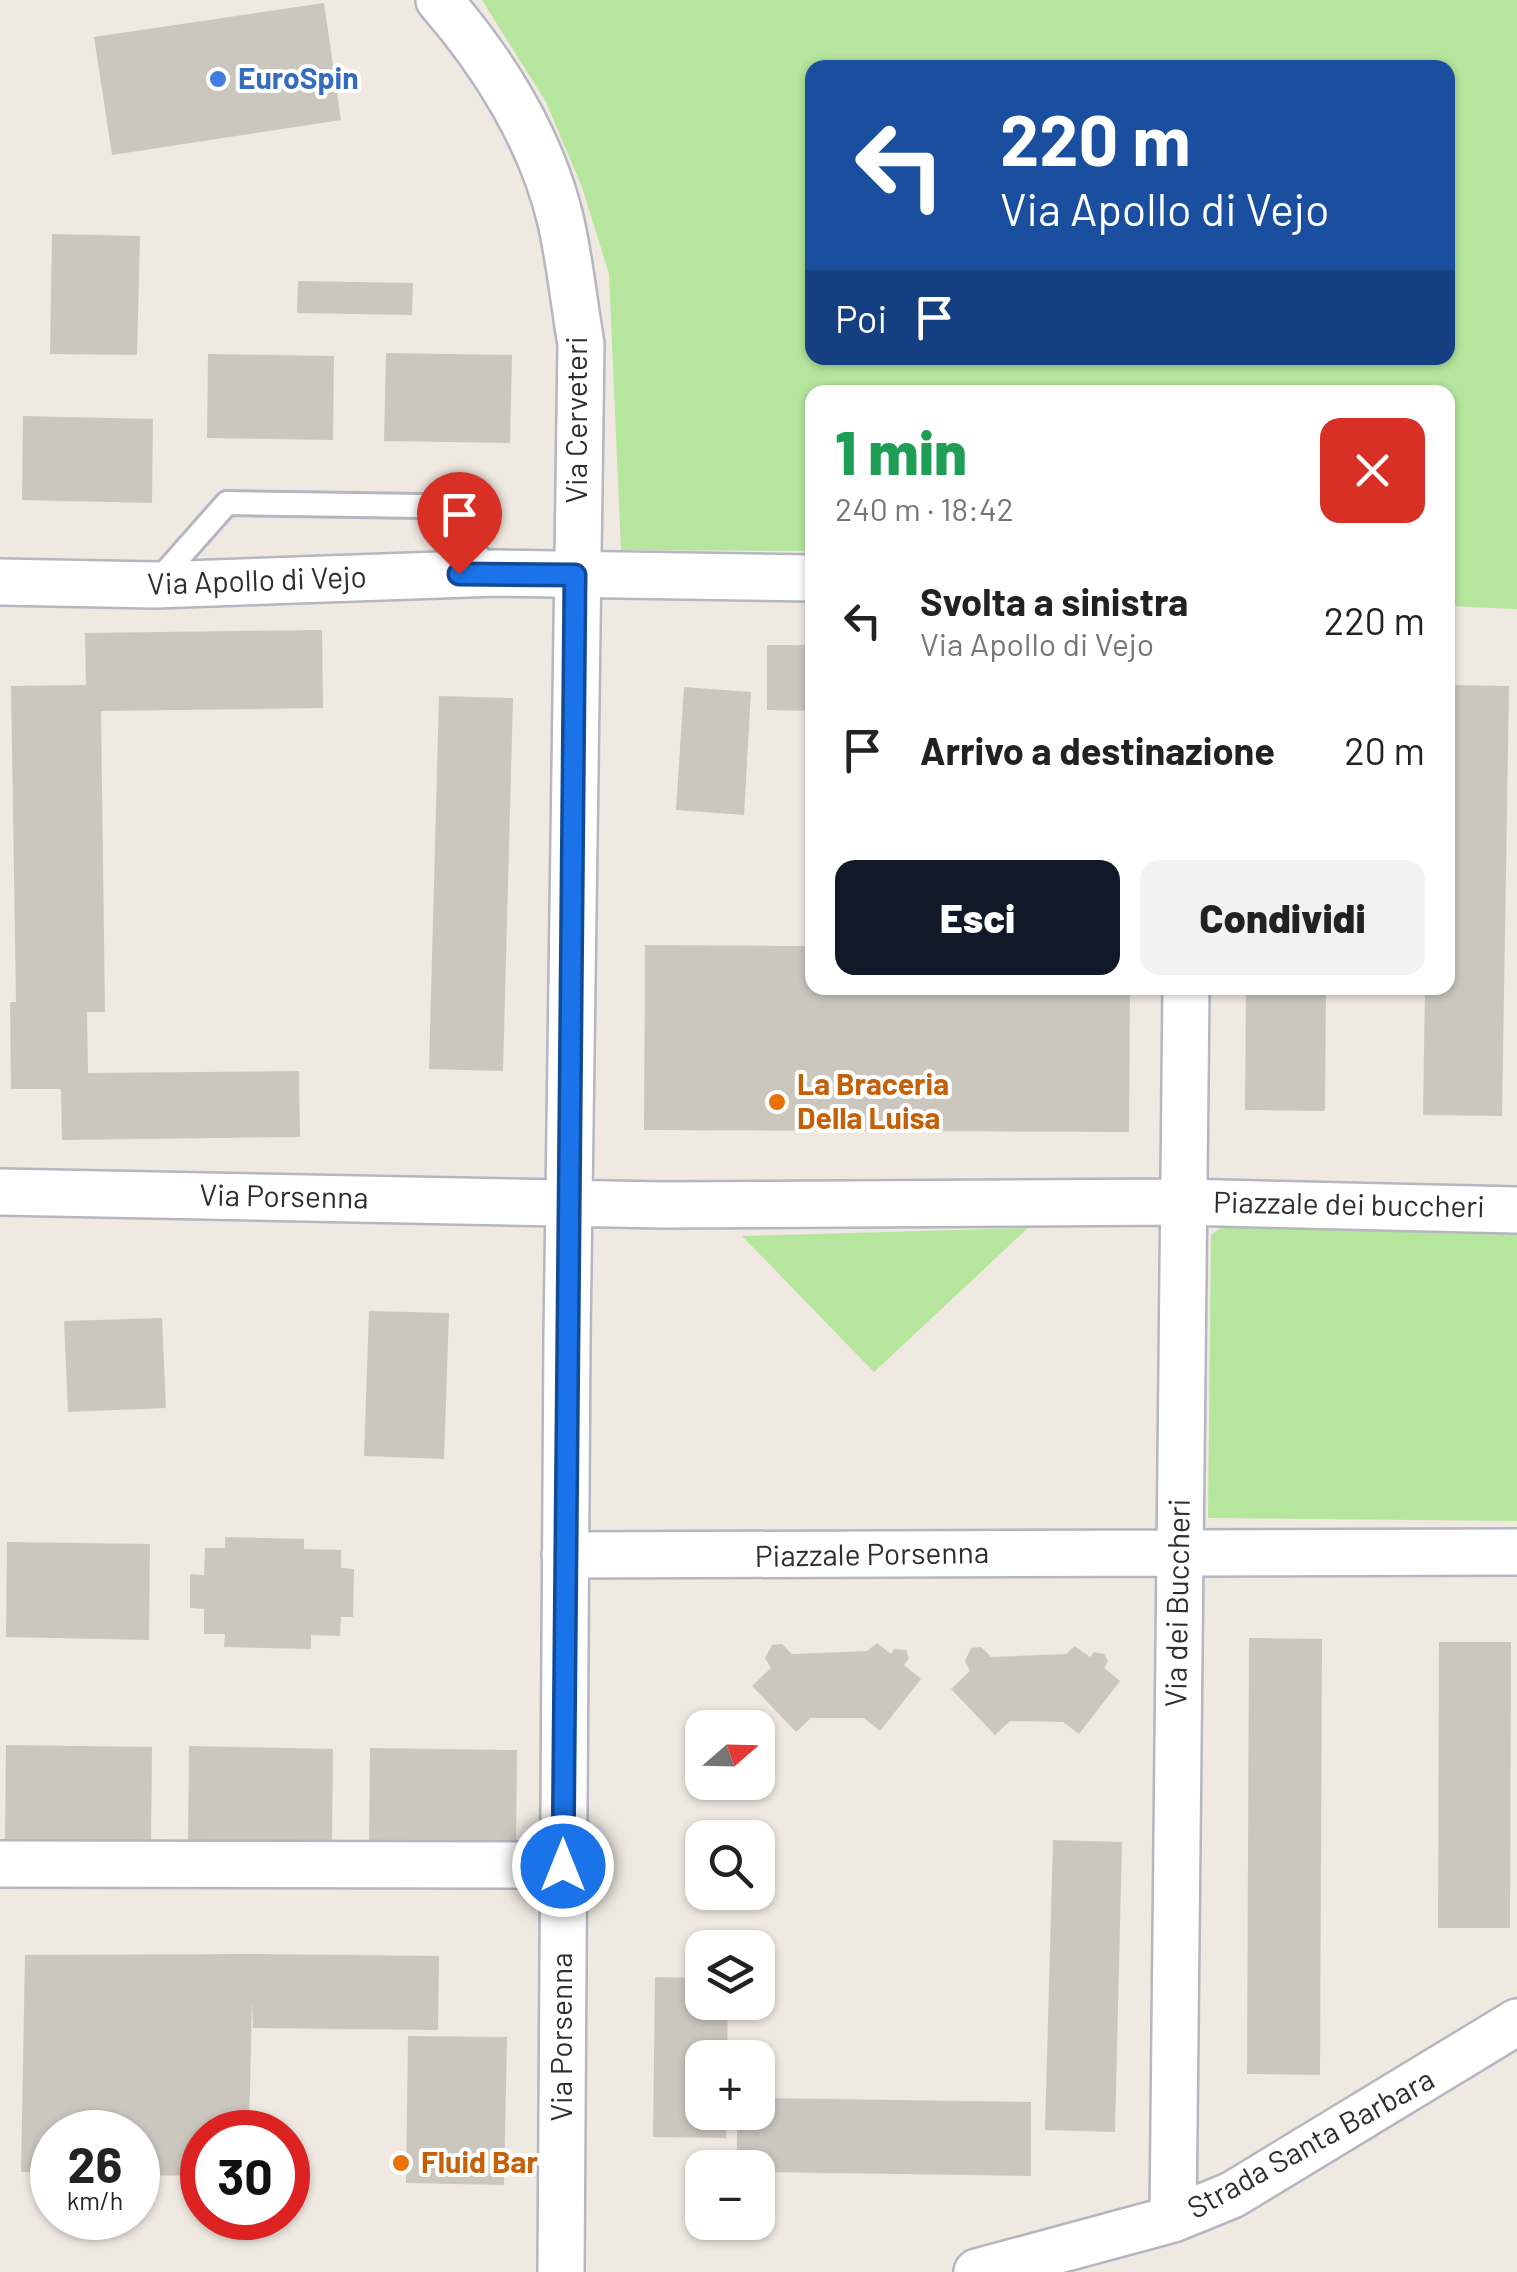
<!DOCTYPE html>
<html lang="it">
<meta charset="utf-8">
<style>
body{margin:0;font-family:Barlow,sans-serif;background:#f2f2f2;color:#222;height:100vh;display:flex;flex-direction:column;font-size:38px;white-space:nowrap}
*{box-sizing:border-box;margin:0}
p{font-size:32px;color:#767676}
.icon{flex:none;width:55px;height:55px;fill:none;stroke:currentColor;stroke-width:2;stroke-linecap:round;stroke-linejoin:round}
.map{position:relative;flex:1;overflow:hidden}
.side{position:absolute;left:805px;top:385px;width:650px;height:610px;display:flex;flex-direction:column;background:#fff;border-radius:20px;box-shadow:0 2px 8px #0004}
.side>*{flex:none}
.banner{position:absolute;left:805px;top:60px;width:650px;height:305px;border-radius:20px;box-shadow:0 2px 8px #0004;background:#1a4fa0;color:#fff;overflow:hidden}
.needle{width:65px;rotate:70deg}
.controls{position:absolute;left:685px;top:1710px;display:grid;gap:20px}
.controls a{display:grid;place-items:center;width:90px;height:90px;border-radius:20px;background:#fff;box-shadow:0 2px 8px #0004;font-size:50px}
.speed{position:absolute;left:30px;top:2110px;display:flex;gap:20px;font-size:50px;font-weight:700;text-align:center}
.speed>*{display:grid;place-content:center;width:130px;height:130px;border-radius:50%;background:#fff;box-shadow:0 2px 8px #0004;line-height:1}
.speed small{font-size:25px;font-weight:400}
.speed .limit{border:15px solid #d22;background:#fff;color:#111}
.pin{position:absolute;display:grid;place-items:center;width:85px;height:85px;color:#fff;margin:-102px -42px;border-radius:50% 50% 50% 0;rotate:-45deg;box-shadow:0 0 10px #0007}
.pin .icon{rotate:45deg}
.me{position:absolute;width:110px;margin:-55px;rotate:0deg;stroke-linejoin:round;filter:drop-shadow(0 0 8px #0008)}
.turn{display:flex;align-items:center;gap:35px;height:210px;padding:0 30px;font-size:45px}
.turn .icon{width:130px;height:130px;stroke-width:2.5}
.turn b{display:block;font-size:70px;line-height:85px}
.then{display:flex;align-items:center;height:95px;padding:0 30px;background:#0003;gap:20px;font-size:38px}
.round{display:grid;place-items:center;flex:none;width:105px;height:105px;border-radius:20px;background:#f2f2f2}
.head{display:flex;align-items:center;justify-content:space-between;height:170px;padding:0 30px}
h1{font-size:60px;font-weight:800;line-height:75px;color:#1e9e55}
.action{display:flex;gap:20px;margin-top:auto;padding:20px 30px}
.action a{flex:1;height:115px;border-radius:20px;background:#111827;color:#fff;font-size:40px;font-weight:800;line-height:115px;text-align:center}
.action a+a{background:#f2f2f2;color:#222}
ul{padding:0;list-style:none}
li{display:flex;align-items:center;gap:30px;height:130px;padding:0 30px}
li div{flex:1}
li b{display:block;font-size:38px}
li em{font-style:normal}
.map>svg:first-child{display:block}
.green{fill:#b6e59e;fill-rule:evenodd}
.building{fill:#cbc7bf}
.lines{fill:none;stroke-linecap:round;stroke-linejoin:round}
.service-casing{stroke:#b4b7c1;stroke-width:28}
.minor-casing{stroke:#b4b7c1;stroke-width:50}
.service{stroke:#fff;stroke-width:22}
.minor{stroke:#fff;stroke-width:45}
.route-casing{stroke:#114b97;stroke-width:25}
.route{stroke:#1a73e8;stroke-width:18}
.shop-dot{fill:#3f7fe0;stroke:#fff;stroke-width:4}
.food-dot{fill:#e8710a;stroke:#fff;stroke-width:4}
.labels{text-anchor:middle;stroke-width:8;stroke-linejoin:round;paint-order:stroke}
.shop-label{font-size:30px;font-weight:bold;fill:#366cbe;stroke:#fff;text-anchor:start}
.street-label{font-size:30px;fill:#2e2e2e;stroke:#fff}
.food-label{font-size:30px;font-weight:bold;fill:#c56008;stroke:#fff;text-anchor:start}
</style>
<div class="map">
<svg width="1517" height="2272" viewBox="0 0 1517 2272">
<rect width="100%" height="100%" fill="#efe9e1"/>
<path class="green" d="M482,0H1517V609L1448,606V392H812V551L621,550L609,274L582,187L546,102ZM812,68H1448V358H812Z
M1229,1222L1517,1232V1521L1208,1518L1211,1235Z
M1028,1228L874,1372L742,1236Z"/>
<path class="building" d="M324,3L341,120L112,155L94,37Z
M52,234L140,236L137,355L50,354Z
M298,281L413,283L412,315L297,313Z
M386,353L512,355L510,443L384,441Z
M208,354L334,356L333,440L207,438Z
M23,416L153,419L152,503L22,500Z
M322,630L323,708L101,711L105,1012H87L88,1073L299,1071L300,1137L62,1140L61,1089H11L10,1002H16L11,686L86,685L85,633Z
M767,645H812V711L767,710Z
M1448,685L1509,686L1502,1116L1423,1115L1425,988H1448Z
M684,687L751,692L744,815L676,810Z
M439,696L513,698L503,1071L429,1069Z
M645,945L812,946V988H1130L1129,1132L644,1130Z
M1246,988H1326L1325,1111L1245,1110Z
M369,1311L449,1313L444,1459L364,1456Z
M162,1318L166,1408L68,1412L64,1321Z
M225,1537L304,1539V1549L341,1550V1568L354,1569L353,1617H341L340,1636L311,1635V1649L224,1647L225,1634H204V1609L190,1608V1574L204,1575L205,1548H225Z
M7,1542L150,1544L149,1640L6,1637Z
M1249,1638L1322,1639L1320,2075L1247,2074Z
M1439,1642H1511L1510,1928H1438Z
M877,1643L891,1654L894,1649L906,1650L909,1658L904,1665L921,1679L880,1731L864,1718H811L796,1732L752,1686L771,1668L765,1658L772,1645L782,1644L792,1654L867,1651Z
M1075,1646L1090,1657L1094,1652L1104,1654L1108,1661L1104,1668L1120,1681L1079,1734L1063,1722L1010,1721L995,1735L951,1689L970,1671L965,1661L971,1648L981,1647L991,1657L1066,1654Z
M6,1745L152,1747L151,1843L5,1840Z
M189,1746L333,1749L332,1843L188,1840Z
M370,1748L517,1750L516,1848L369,1846Z
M1053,1840L1122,1842L1115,2132L1045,2130Z
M254,1954L439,1956L438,2030L253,2028L252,2001L249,2132H202V2176L138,2175V2132H52V2173L21,2172L25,1955Z
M655,1977L702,1978V2002H728L727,2058H702V2112H727L726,2138L653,2137Z
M408,2036L507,2037L504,2185L406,2183Z
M758,2098L1031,2102V2176L758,2172V2168H737V2112H758Z"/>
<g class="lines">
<defs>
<path id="service" d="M157,582L227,503L423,506L494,571"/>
<path id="minor" d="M439,0C494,63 542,140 561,222C570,262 574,303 581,344L567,1337L561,2272
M0,582L155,585L497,573L812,578
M0,1192L663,1205L1180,1202L1517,1210
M565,1555L1517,1552
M0,1864L563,1865
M1173,2219L1186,988
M977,2272L1173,2219L1232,2195L1517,2022"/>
</defs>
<use href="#service" class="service-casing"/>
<use href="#minor" class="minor-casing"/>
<use href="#service" class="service"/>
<use href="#minor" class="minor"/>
</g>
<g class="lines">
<defs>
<path id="route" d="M459,574L575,575L563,1866"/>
</defs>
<use href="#route" class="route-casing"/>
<use href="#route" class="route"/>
</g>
<circle class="shop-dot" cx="218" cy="79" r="10"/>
<g class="food-dot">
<circle cx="777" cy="1102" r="10"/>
<circle cx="401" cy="2163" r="10"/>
</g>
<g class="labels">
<g class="shop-label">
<text x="238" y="89">EuroSpin</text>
</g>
<g class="street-label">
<text transform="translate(577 420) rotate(-90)" y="10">Via Cerveteri</text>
<text transform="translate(257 581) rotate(-2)" y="10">Via Apollo di Vejo</text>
<text transform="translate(284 1197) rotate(1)" y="10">Via Porsenna</text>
<text transform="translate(1349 1205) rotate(1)" y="10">Piazzale dei buccheri</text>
<text transform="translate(872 1555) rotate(-1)" y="10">Piazzale Porsenna</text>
<text transform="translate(1178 1603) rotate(-89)" y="10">Via dei Buccheri</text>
<text transform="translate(562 2037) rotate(-90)" y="10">Via Porsenna</text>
<text transform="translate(1311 2144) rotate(-29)" y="10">Strada Santa Barbara</text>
</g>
<g class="food-label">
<text x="797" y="1095">La Braceria<tspan x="797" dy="34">Della Luisa</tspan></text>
<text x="421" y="2173">Fluid Bar</text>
</g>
</g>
</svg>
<div class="controls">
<a><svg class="needle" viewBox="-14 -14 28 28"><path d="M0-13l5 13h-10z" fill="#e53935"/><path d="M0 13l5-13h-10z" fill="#767676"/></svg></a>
<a><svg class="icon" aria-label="search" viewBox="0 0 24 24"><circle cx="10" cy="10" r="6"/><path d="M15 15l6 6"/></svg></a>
<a><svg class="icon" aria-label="layers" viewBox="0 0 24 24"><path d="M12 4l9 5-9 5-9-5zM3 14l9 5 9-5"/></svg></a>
<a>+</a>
<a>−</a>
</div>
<div class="speed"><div>26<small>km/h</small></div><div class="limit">30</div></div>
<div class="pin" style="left:459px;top:574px;background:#d93025"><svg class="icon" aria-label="arrive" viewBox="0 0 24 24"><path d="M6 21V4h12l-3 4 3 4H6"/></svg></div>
<svg class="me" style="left:563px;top:1866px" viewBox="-20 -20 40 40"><circle r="17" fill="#1a73e8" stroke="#fff" stroke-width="3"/><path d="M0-11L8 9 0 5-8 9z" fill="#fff"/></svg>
<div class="banner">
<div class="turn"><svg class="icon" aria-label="left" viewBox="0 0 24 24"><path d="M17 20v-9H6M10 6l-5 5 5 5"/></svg><div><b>220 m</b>Via Apollo di Vejo</div></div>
<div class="then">Poi<svg class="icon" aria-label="arrive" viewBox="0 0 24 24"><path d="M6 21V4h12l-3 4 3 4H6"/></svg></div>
</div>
<section class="side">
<div class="head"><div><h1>1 min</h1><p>240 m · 18:42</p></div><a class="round" style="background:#d93025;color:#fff"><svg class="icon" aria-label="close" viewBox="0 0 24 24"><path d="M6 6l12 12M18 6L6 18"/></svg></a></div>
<ul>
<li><svg class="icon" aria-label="left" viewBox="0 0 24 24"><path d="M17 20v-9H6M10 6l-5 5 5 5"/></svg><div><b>Svolta a sinistra</b><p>Via Apollo di Vejo</p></div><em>220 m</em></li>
<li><svg class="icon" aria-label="arrive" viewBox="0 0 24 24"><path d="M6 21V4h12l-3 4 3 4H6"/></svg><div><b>Arrivo a destinazione</b></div><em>20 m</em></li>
</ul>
<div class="action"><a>Esci</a><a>Condividi</a></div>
</section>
</div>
